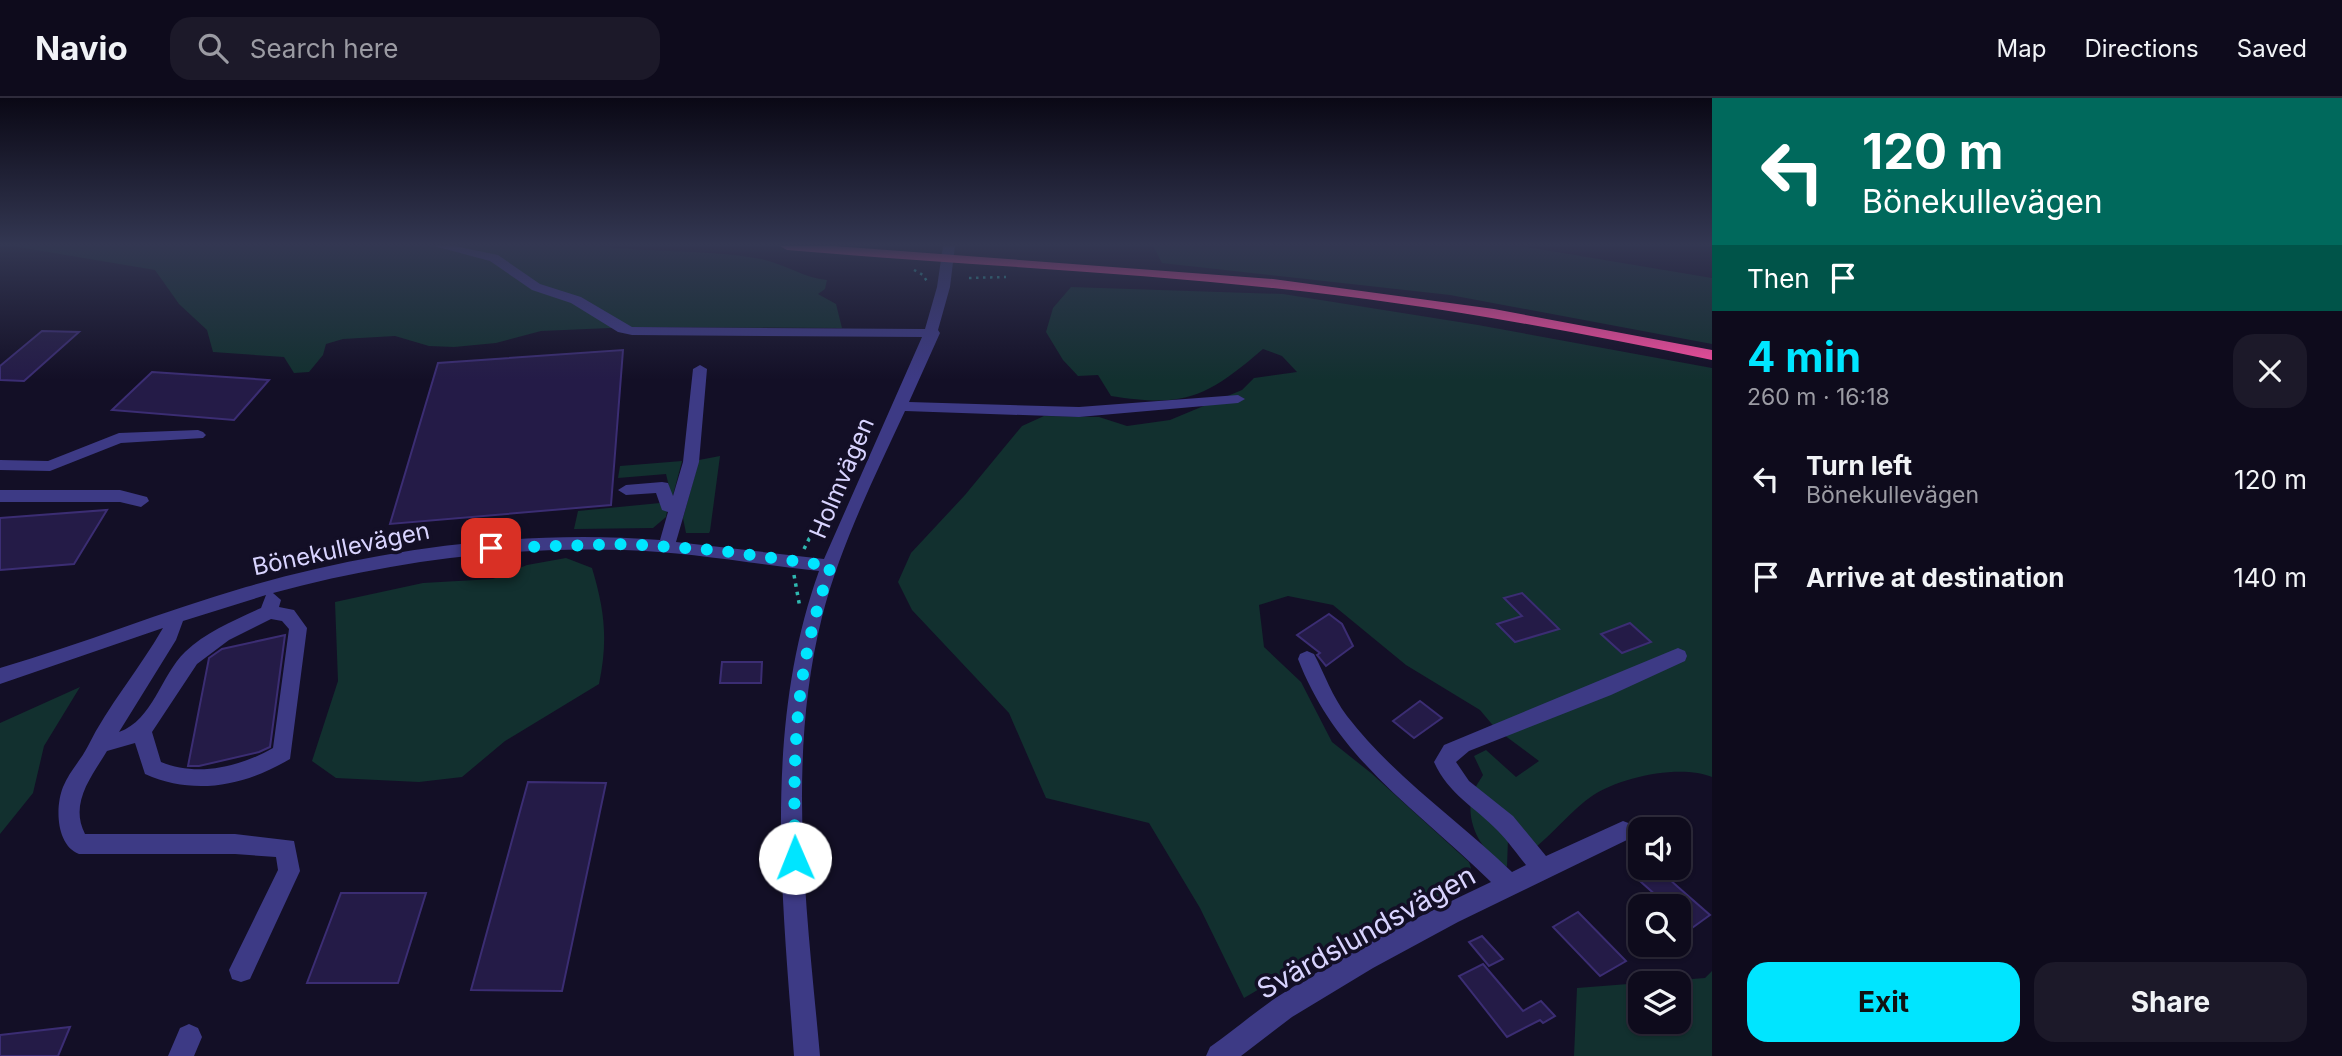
<!DOCTYPE html>
<meta charset="utf-8">
<style>
body{margin:0;font-family:Inter,sans-serif;background:#1c1929;color:#f1f3f6;height:100vh;display:flex;flex-direction:column;font-size:26px;white-space:nowrap}
*{box-sizing:border-box;margin:0}
p{font-size:23px;color:#9b9ba3}
.icon{flex:none;width:38px;height:38px;fill:none;stroke:currentColor;stroke-width:2;stroke-linecap:round;stroke-linejoin:round}
.map{position:relative;flex:1;overflow:hidden}
.details{display:flex;flex-direction:column;background:#0e0b1c;width:630px}
.details>*{flex:none}
.top-card{background:#00695c;color:#fff;overflow:hidden}
.tools{position:absolute;left:1628px;top:719px;display:grid;gap:14px}
.tools a{display:grid;place-items:center;width:63px;height:63px;border-radius:14px;background:#0e0b1c;box-shadow:0 2px 5px #0004,0 0 0 2px #2e2b3b;font-size:35px}
.pin{position:absolute;display:grid;place-items:center;width:60px;height:60px;color:#fff;margin:-30px;border-radius:14px;box-shadow:0 4px 10px #0006}
.me{position:absolute;width:77px;margin:-38px;rotate:359deg;stroke-linejoin:round;filter:drop-shadow(0 0 5px #0008)}
.turn{display:flex;align-items:center;gap:24px;height:147px;padding:0 35px;font-size:32px}
.turn .icon{width:91px;height:91px;stroke-width:2.5}
.turn b{display:block;font-size:49px;line-height:60px}
.then{display:flex;align-items:center;height:66px;padding:0 35px;background:#0003;gap:14px;font-size:26px}
.round{display:grid;place-items:center;flex:none;width:74px;height:74px;border-radius:21px;background:#1c1929}
.headline{display:flex;align-items:center;justify-content:space-between;height:119px;padding:0 35px}
h1{font-size:42px;font-weight:700;line-height:52px;color:#00e5ff}
.cta{display:flex;gap:14px;margin-top:auto;padding:14px 35px}
.cta a{flex:1;height:80px;border-radius:21px;background:#00e5ff;color:#111;font-size:28px;font-weight:700;line-height:80px;text-align:center}
.cta a+a{background:#1c1929;color:#f1f3f6}
ul{padding:0;list-style:none}
li{display:flex;align-items:center;gap:21px;height:98px;padding:0 35px}
li div{flex:1}
li b{display:block;font-size:26px}
li em{font-style:normal}
header{display:flex;align-items:center;gap:42px;box-sizing:border-box;height:98px;padding:0 35px;background:#0e0b1c;border-bottom:2px solid #2e2b3b}
header strong{font-size:33px}
nav{display:flex;gap:38px;margin-inline-start:auto;font-size:24px}
.search{width:490px;height:63px;background:#1c1929;display:flex;align-items:center;gap:18px;box-sizing:border-box;padding:0 24px;border-radius:21px;color:#9b9ba3;font-size:26px}
main{display:flex;flex:1;min-height:0}
.map>svg:first-child{display:block}
.green{fill:#12302f;fill-rule:evenodd}
.building{fill:#241b47;stroke:#3b2d73;stroke-width:2}
.lines{fill:none;stroke-linecap:round;stroke-linejoin:round}
.path-far1{stroke:#2fb8b0;stroke-width:2.5;stroke-dasharray:2.5 4.5;stroke-linecap:butt}
.path{stroke:#2fb8b0;stroke-width:3.5;stroke-dasharray:3.5 5;stroke-linecap:butt}
.minor{fill:#3d3a85;fill-rule:evenodd}
.highway{fill:#ff4fa3;fill-rule:evenodd}
.route{stroke:#00e5ff;stroke-width:12;stroke-dasharray:0 21.6}
.labels{text-anchor:middle;stroke-width:7;stroke-linejoin:round;paint-order:stroke}
.street-label{font-size:24px;fill:#d9d4ff;stroke:#130f26}
.near-street-label{font-size:28px;fill:#d9d4ff;stroke:#130f26}
</style>
<header>
<strong>Navio</strong>
<div class="search"><svg class="icon" aria-label="search" viewBox="0 0 24 24"><circle cx="10" cy="10" r="6"/><path d="M15 15l6 6"/></svg>Search here</div>
<nav><a>Map</a><a>Directions</a><a>Saved</a></nav>
</header>
<main>
<div class="map">
<svg width="1712" height="958" viewBox="0 0 1712 958">
<rect width="100%" height="100%" fill="#130f26"/>
<path class="green" d="M12,148H599C653,155 707,151 761,161C785,166 804,180 827,182L825,191L818,196L836,206L842,230L633,229L541,233L496,245L454,249L429,248L395,238L343,241L326,246L323,257L309,274L294,275L284,259L213,254L207,232L179,206L155,172Z
M1153,148L1527,149L1712,180V246L1450,197L1162,165Z
M1071,189L1283,196L1478,227L1712,270V679C1681,666 1620,679 1592,698C1574,710 1554,734 1536,749L1508,741L1507,769C1483,755 1467,730 1471,701C1472,693 1479,684 1483,677L1474,658L1486,652L1516,679L1539,663L1496,631L1480,612L1406,567L1333,507L1288,498L1259,507L1264,549L1301,584L1332,644L1371,675L1469,764L1475,783L1364,829L1244,900L1200,810L1149,725L1046,700L1009,615L912,512L898,484L911,455L965,397L1022,328L1044,318L1099,319L1127,328L1170,322L1242,292L1254,280L1297,274L1282,258L1263,251C1207,299 1186,310 1111,298L1098,277L1078,278L1063,262L1046,234L1053,210Z
M720,358L710,433L709,435H686L683,420L699,362Z
M682,363L672,401L666,376L618,380L620,368Z
M660,405L667,413L666,419L653,430L574,431L578,413Z
M566,460L592,470C605,513 608,543 599,586L505,643L462,679L419,684L336,680L312,663L338,583L335,504L423,485L493,481L527,467Z
M80,589L44,648L33,695L0,736V625Z
M1712,873V958H1574L1577,890L1705,880ZM1640,886H1678V924H1640Z"/>
<path class="building" d="M42,233L79,234L24,283L0,282V268Z
M623,252L611,407L390,426L438,265Z
M152,274L269,282L234,322L112,312Z
M107,412L74,466L0,472V420Z
M1522,495L1559,531L1515,544L1497,526L1522,518L1504,500Z
M1329,516L1342,526L1353,548L1326,568L1317,557L1320,555L1297,537Z
M1630,525L1651,544L1622,555L1601,536Z
M285,537L270,649L259,654L199,668H188L209,560L222,551Z
M722,564H762L761,585H720Z
M1420,603L1442,620L1414,640L1393,623Z
M528,684L606,685L562,893L471,892Z
M1658,771L1678,789L1710,817L1692,830L1678,817V808H1668L1640,783Z
M341,795H426L398,885H307Z
M1578,814L1626,863L1600,878L1553,829Z
M1482,838L1503,861L1489,868L1469,844Z
M1483,866L1523,913L1541,903L1555,918L1543,925L1540,922L1507,939L1459,878Z
M70,929L58,958H0V937Z"/>
<g class="lines">
<path class="path-far1" d="M914,172L923,177L928,185
M969,180L1006,179"/>
<path class="path" d="M804,451L809,441L831,425
M794,477L800,510"/>
<path class="minor" d="M434,148H454L498,157L540,186L581,199L632,229L925,231L937,189L943,148H955L950,189L938,232L940,235L909,304L1079,309L1238,297L1245,301L1238,305L1079,319L905,313C874,380 840,448 822,519C786,662 807,813 820,958H794C782,796 763,629 819,473C754,466 689,454 624,452C506,448 387,464 273,495L281,502L279,509L294,512L307,530L290,661C244,688 195,698 145,676L135,645L107,653C92,678 69,705 85,736H235L294,743L300,773L250,881L241,884L232,881L229,872L278,772L276,759L235,756H79C56,747 55,709 63,689C69,674 81,662 88,648C107,609 140,570 163,530L0,586V570C83,546 163,513 246,489C379,451 522,431 660,442L668,414L662,412L656,395L626,397L618,392L626,387L662,384L668,385L673,398L683,364L693,271L700,267L707,271L699,364L676,444L824,461L922,239L632,237L618,234L571,205L532,192L490,163ZM266,497L261,510C235,522 206,534 185,554C161,577 153,622 119,634L176,542L183,523ZM271,521L282,523L289,531L273,650C240,669 197,679 161,664L152,634L197,566L229,542Z
M198,332L203,334L206,337L203,340L121,345L50,373L0,372V362L48,363L119,335Z
M0,392H120L147,399L149,403L141,409L120,404H0Z
M1678,550L1685,553L1687,558L1685,563L1611,597L1469,653L1456,664L1469,683L1513,718L1546,758L1623,723L1631,726L1634,733L1631,740L1458,824L1373,870L1292,919L1241,958H1206L1210,949C1232,934 1252,916 1274,901C1343,856 1417,819 1491,784C1417,711 1337,662 1298,561L1300,556L1307,553L1314,556C1325,577 1332,598 1347,618C1393,678 1458,722 1512,774L1526,767C1517,756 1508,743 1498,733C1474,708 1449,697 1434,664L1444,647Z
M189,926L198,930L202,939L194,958H168L180,930Z"/>
<path class="highway" d="M780,148H834L1273,181L1494,211L1712,252V262C1567,232 1421,205 1273,190C1111,173 949,166 787,152Z"/>
</g>
<linearGradient id="sky" x2="0" y2="1"><stop stop-color="#0a0815"/><stop offset="0.52" stop-color="#333752"/><stop offset="1" stop-color="#333752" stop-opacity="0"/></linearGradient>
<rect width="1712" height="282" fill="url(#sky)"/>
<g class="lines">
<path class="route" d="M491,450L626,446L715,452L831,468C794,572 793,651 795,760"/>
</g>
<g class="labels">
<g class="street-label">
<text transform="translate(842 380) rotate(-67)" y="8">Holmvägen</text>
<text transform="translate(341 451) rotate(-12)" y="8">Bönekullevägen</text>
</g>
<g class="near-street-label">
<text transform="translate(1366 834) rotate(-29)" y="10">Svärdslundsvägen</text>
</g>
</g>
</svg>
<div class="tools">
<a><svg class="icon" aria-label="sound" viewBox="0 0 24 24"><path d="M4 9h4l5-4v14l-5-4H4zM17 9q2 3 0 6"/></svg></a>
<a><svg class="icon" aria-label="search" viewBox="0 0 24 24"><circle cx="10" cy="10" r="6"/><path d="M15 15l6 6"/></svg></a>
<a><svg class="icon" aria-label="layers" viewBox="0 0 24 24"><path d="M12 4l9 5-9 5-9-5zM3 14l9 5 9-5"/></svg></a>
</div>
<div class="pin" style="left:491px;top:450px;background:#d93025"><svg class="icon" aria-label="arrive" viewBox="0 0 24 24"><path d="M6 21V4h12l-3 4 3 4H6"/></svg></div>
<svg class="me" style="left:795px;top:760px" viewBox="-20 -20 40 40"><circle r="19" fill="#fff"/><path d="M0-13L10 11 0 6-10 11z" fill="#00e5ff"/></svg>
</div>
<section class="details">
<div class="top-card">
<div class="turn"><svg class="icon" aria-label="left" viewBox="0 0 24 24"><path d="M17 20v-9H6M10 6l-5 5 5 5"/></svg><div><b>120 m</b>Bönekullevägen</div></div>
<div class="then">Then<svg class="icon" aria-label="arrive" viewBox="0 0 24 24"><path d="M6 21V4h12l-3 4 3 4H6"/></svg></div>
</div>
<div class="headline"><div><h1>4 min</h1><p>260 m · 16:18</p></div><a class="round"><svg class="icon" aria-label="close" viewBox="0 0 24 24"><path d="M6 6l12 12M18 6L6 18"/></svg></a></div>
<ul>
<li><svg class="icon" aria-label="left" viewBox="0 0 24 24"><path d="M17 20v-9H6M10 6l-5 5 5 5"/></svg><div><b>Turn left</b><p>Bönekullevägen</p></div><em>120 m</em></li>
<li><svg class="icon" aria-label="arrive" viewBox="0 0 24 24"><path d="M6 21V4h12l-3 4 3 4H6"/></svg><div><b>Arrive at destination</b></div><em>140 m</em></li>
</ul>
<div class="cta"><a>Exit</a><a>Share</a></div>
</section>
</main>
